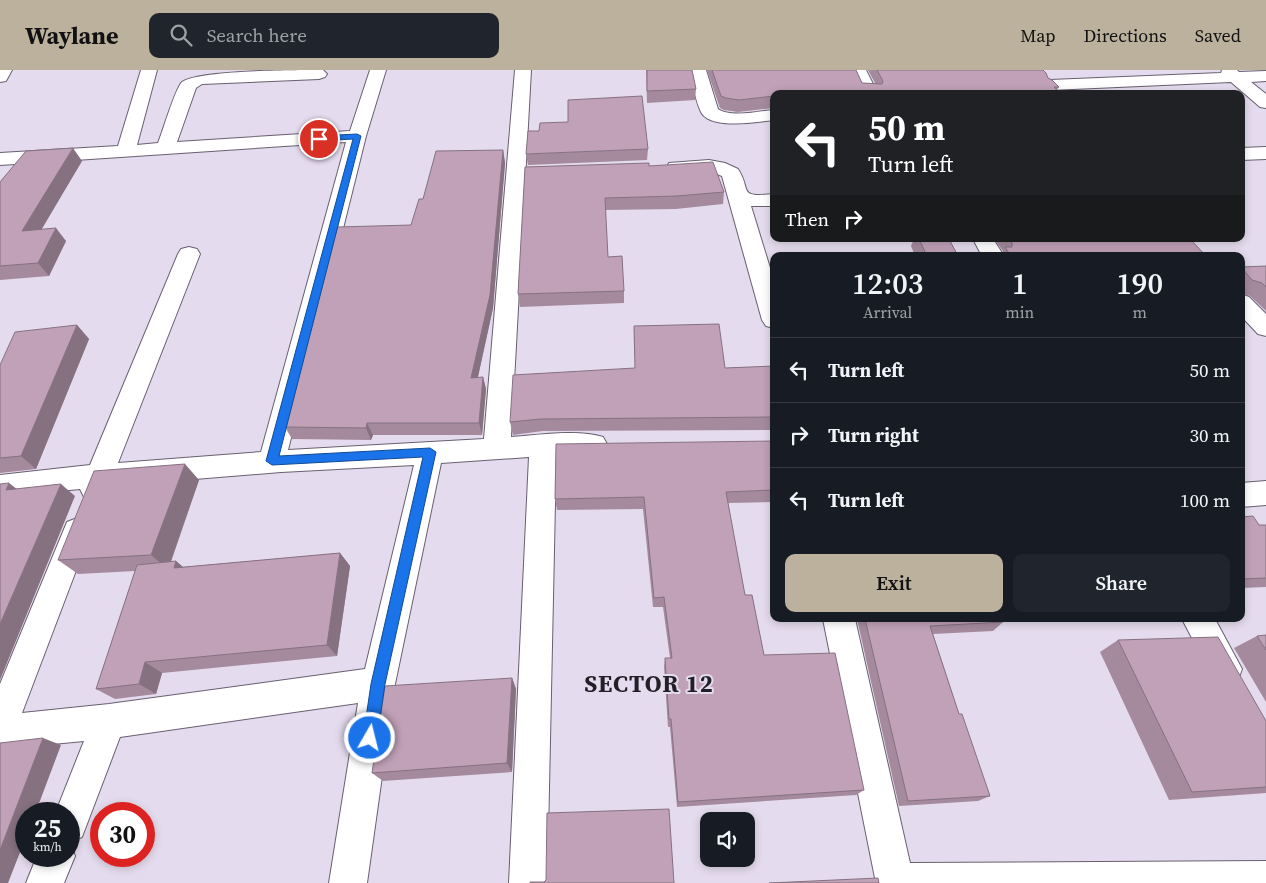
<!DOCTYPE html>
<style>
body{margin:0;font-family:"Source Serif 4",serif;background:#20242c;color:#f1f3f6;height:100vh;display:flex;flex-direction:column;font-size:19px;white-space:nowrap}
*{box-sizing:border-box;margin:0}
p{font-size:16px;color:#9ea1a6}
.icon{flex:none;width:28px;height:28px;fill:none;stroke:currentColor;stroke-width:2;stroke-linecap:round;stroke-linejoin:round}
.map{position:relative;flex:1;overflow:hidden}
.details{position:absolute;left:770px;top:182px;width:475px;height:370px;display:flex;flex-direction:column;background:#171b24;border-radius:10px;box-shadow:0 2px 8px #0003}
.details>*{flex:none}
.banner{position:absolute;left:770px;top:20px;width:475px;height:152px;border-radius:10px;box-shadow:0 2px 8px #0003;background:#202124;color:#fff;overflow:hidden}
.fabs{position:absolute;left:700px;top:742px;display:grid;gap:10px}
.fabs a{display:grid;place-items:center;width:55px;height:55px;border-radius:10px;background:#171b24;box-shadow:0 2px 8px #0003;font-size:25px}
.speed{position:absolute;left:15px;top:732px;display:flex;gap:10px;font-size:25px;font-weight:700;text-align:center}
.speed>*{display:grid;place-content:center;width:65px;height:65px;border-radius:50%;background:#171b24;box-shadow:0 2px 8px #0003;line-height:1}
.speed small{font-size:12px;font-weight:400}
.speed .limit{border:8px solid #d22;background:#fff;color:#111}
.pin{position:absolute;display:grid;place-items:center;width:42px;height:42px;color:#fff;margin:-21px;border:2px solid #fff;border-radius:50%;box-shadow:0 1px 5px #0007}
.me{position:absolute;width:55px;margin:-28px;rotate:8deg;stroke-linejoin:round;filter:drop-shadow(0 0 4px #0008)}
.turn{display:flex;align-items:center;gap:18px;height:105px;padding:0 15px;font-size:22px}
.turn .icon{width:65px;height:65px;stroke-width:2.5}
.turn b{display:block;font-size:35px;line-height:42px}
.then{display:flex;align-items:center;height:48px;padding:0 15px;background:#0003;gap:10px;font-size:19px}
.eta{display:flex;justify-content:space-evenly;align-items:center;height:85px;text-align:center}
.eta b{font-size:30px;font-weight:600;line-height:35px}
.primary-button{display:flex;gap:10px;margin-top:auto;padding:10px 15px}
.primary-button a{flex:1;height:58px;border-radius:10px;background:#bbb19d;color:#111;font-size:20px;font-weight:600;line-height:58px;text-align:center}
.primary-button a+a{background:#20242c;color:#f1f3f6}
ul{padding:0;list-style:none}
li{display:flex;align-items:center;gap:15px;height:65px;padding:0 15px;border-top:1px solid #363941}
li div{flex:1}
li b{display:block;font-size:19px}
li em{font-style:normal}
header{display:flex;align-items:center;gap:30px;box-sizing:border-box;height:70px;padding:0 25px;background:#bbb19d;color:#111}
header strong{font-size:24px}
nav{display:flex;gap:28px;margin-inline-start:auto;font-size:18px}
.search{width:350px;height:45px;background:#20242c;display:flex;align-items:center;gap:12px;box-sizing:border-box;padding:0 18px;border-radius:10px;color:#9ea1a6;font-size:19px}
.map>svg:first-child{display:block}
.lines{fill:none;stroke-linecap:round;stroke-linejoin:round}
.minor-casing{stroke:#685f70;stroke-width:2}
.minor{fill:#fff;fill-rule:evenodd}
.wall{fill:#a58a9e}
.shaded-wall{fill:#867181}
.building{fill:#c0a1b8;stroke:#867181}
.route{fill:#1a73e8;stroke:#114b97}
.labels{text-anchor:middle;stroke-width:4;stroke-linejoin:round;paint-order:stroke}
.near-district-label{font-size:24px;font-weight:bold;letter-spacing:1px;fill:#221f26;stroke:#e5dbee}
</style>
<header>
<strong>Waylane</strong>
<div class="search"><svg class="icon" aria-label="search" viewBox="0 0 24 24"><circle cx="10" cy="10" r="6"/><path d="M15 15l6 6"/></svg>Search here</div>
<nav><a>Map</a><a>Directions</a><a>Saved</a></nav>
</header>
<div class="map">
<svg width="1266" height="813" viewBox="0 0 1266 813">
<rect width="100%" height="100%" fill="#e5dbee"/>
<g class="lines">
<defs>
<path id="minor" d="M0,0H12L6,11L0,12Z
M141,0H157L137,75L158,73C163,61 175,19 182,12C198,0 297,0 323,0L327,4L325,7L319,9L202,14L196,18L177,72L350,61L370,0H386L366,66L288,380L484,369L515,0H531L511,367C537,365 579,359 603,367L607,374L603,381L594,385H556L547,813H509L529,387L441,393L395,614L367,813H329L358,633L120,667L82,767L69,772L75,786L64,813H26L37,786H69V744H55L84,671L0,679V614L67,452L77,448L87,452L91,461L22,643L109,634L365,599L414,395L281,402L109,416L104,427L94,431L84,427L80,419L0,427V405L90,395L178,184L181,179L189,177L197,179L200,184L118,393L261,382L346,72L0,95V83L118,76Z
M690,0H706L718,39C732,48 758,41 774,40V50C758,52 710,60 701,42C695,30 693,13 690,0Z
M850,0H866L878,24H861Z
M1222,0H1237L1239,2L1266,1V11L1251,12L1266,24V38L1260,37L1231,12L1050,20L1044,19L1042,15L1044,11L1050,10L1221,3Z
M1266,77V89L1241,90V78Z
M709,90L725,93L738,99C752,120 736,128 774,124V136H751L774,211V258L766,256L762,250L722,106C705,98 687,105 669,101L667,97L669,93Z
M973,169H993L1004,186H982Z
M1241,224L1249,227L1266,244V266L1258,264L1241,246Z
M1266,411V435L1241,437V413Z
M823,549H855L910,793L1266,791V813H876Z
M1182,549H1215L1242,599L1238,610L1226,615L1214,610Z"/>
</defs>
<use href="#minor" class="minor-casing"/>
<use href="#minor" class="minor"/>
</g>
<path class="wall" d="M646,0H692L696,19L695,30L647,33Z
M707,0H856L862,13H875L868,0H1043L1048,8L1059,17L1057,20L1060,24H774V38L738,42L724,40L720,38Z
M648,79L647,90L528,95L526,84Z
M503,80L505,93L493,238L478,307H483L486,319L482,365H373L371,370L292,369L285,357L411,155L423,129Z
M82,91L41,159L66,171L49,206L0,210V112Z
M649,96L724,122L723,134L676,139L605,140L608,187L624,221V233L520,237L518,224L525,97Z
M914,169H949L958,186H915L911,176Z
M994,169H1190L1206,186H1000L1003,181Z
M1266,196V241L1250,226L1241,223V197Z
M77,255L89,269L36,399L0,403V295Z
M634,256L725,298L774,296V360L543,361L513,365L510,352L635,298Z
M774,371V432L728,433L745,525L764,585L864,720L856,725L677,737L670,657H668L664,597L665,588H670L663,537H653L643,439L557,440L555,429Z
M199,410L171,492L176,491L183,497L340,483L350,496L337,586L162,603L156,624L115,629L96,619L135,501L78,504L58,490Z
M1241,447L1259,455H1266V517L1241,518Z
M857,549H1003V552L993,561L933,564L959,644L990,726L978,731L899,736Z
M1266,565V632L1234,578L1257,566Z
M1118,570L1266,651V723L1169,730L1100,582Z
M512,608L516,619L512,702L383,711L372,703Z"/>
<path class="shaded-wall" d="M73,78L82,91L33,174L22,161Z
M503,80L505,93L493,238L475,320L471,308Z
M56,158L66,171L49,206L38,193Z
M77,255L89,269L36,399L21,386Z
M483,307L486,319L482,365L479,353Z
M367,353L373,365L371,370L366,358Z
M185,394L199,410L168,499L151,485Z
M9,413L26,426L6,420Z
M61,414L75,426L0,610V554Z
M340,483L350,496L337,586L327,575Z
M176,491L191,504L174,498Z
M145,592L162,603L156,624L139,614Z
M512,608L516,619L512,702L507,693Z
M43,668L61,675L35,744H26V767L8,813H0V780Z"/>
<path class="building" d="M647,0H692L696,19L647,21Z
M712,0H856L862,13L882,14L883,11L877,0H1043L1046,3L1048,8L1052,10L1059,17H1054L1060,24H921L920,23L897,24H774V26L739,30L726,28L721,26Z
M642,26L648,79L526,84L528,61H539L540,53L568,52V30Z
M73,78L22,161L56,158L38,193L0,196V112L26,81Z
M503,80L490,225L471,308L483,307L479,353H367L366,358L285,357L337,157L411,155L419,129H423L436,81Z
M713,92L724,122L677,126L605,128L608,187L622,186L624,221L518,224L525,97L649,93V96Z
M919,169H949L958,186H927Z
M1009,169H1190L1206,186H1011L1005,177H1012V173Z
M1266,196V217L1262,213L1252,210L1241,197Z
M719,254L725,298L774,296V347L541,349L510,352L513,305L635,298L634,256Z
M77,255L21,386L0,388V295L15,262Z
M774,371V420L726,422L745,525H752L764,585L835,583L864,720L678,732L671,649H669L665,588H672L664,527L654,528L644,427L555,429L556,374Z
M185,394L151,485L58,490L94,401Z
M9,413L6,420L61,414L0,554V414Z
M1253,446L1259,455H1266V508L1241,509V447Z
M340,483L327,575L145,592L139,614L96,619L137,495L176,491L174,498Z
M865,549H1003V552L930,556L959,644H962L990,726L908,731Z
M1266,565V580L1257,566Z
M1218,567L1266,651V717L1192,722L1118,570Z
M512,608L507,693L372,703L385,616Z
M43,668L0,780V673Z
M669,739L674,813H530V812H544L546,810L547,743Z
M878,808L879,813H769Z"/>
<path class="route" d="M357,64L361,66L279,386L430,378L436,382L385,614L377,668L375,674L370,676L365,674L363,668L371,614L423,387L272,395L266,391L353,69L319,71L315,69L319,66Z"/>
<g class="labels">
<g class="near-district-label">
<text x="649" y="622">SECTOR 12</text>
</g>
</g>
</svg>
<div class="fabs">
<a><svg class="icon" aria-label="sound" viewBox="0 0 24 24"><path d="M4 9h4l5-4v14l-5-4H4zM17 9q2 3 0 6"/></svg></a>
</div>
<div class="speed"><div>25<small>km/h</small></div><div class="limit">30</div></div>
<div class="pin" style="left:319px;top:69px;background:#d93025"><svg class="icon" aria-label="arrive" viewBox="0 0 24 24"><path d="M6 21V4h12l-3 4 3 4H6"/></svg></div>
<svg class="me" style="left:370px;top:668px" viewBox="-20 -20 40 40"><circle r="17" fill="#1a73e8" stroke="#fff" stroke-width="3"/><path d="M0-11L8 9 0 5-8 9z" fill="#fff"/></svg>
<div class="banner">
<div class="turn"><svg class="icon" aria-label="left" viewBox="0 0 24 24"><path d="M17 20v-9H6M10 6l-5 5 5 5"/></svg><div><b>50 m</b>Turn left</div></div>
<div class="then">Then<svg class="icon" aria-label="right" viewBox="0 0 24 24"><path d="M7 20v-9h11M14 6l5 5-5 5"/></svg></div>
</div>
<section class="details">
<div class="eta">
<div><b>12:03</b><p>Arrival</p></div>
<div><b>1</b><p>min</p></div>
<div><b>190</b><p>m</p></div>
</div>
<ul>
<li><svg class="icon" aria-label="left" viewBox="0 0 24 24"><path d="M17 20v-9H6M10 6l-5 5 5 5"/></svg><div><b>Turn left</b></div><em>50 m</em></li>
<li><svg class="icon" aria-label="right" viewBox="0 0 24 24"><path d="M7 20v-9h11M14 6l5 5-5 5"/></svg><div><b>Turn right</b></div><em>30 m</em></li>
<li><svg class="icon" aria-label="left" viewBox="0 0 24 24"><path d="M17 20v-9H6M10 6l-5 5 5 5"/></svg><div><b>Turn left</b></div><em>100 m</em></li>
</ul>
<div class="primary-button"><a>Exit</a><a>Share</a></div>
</section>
</div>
